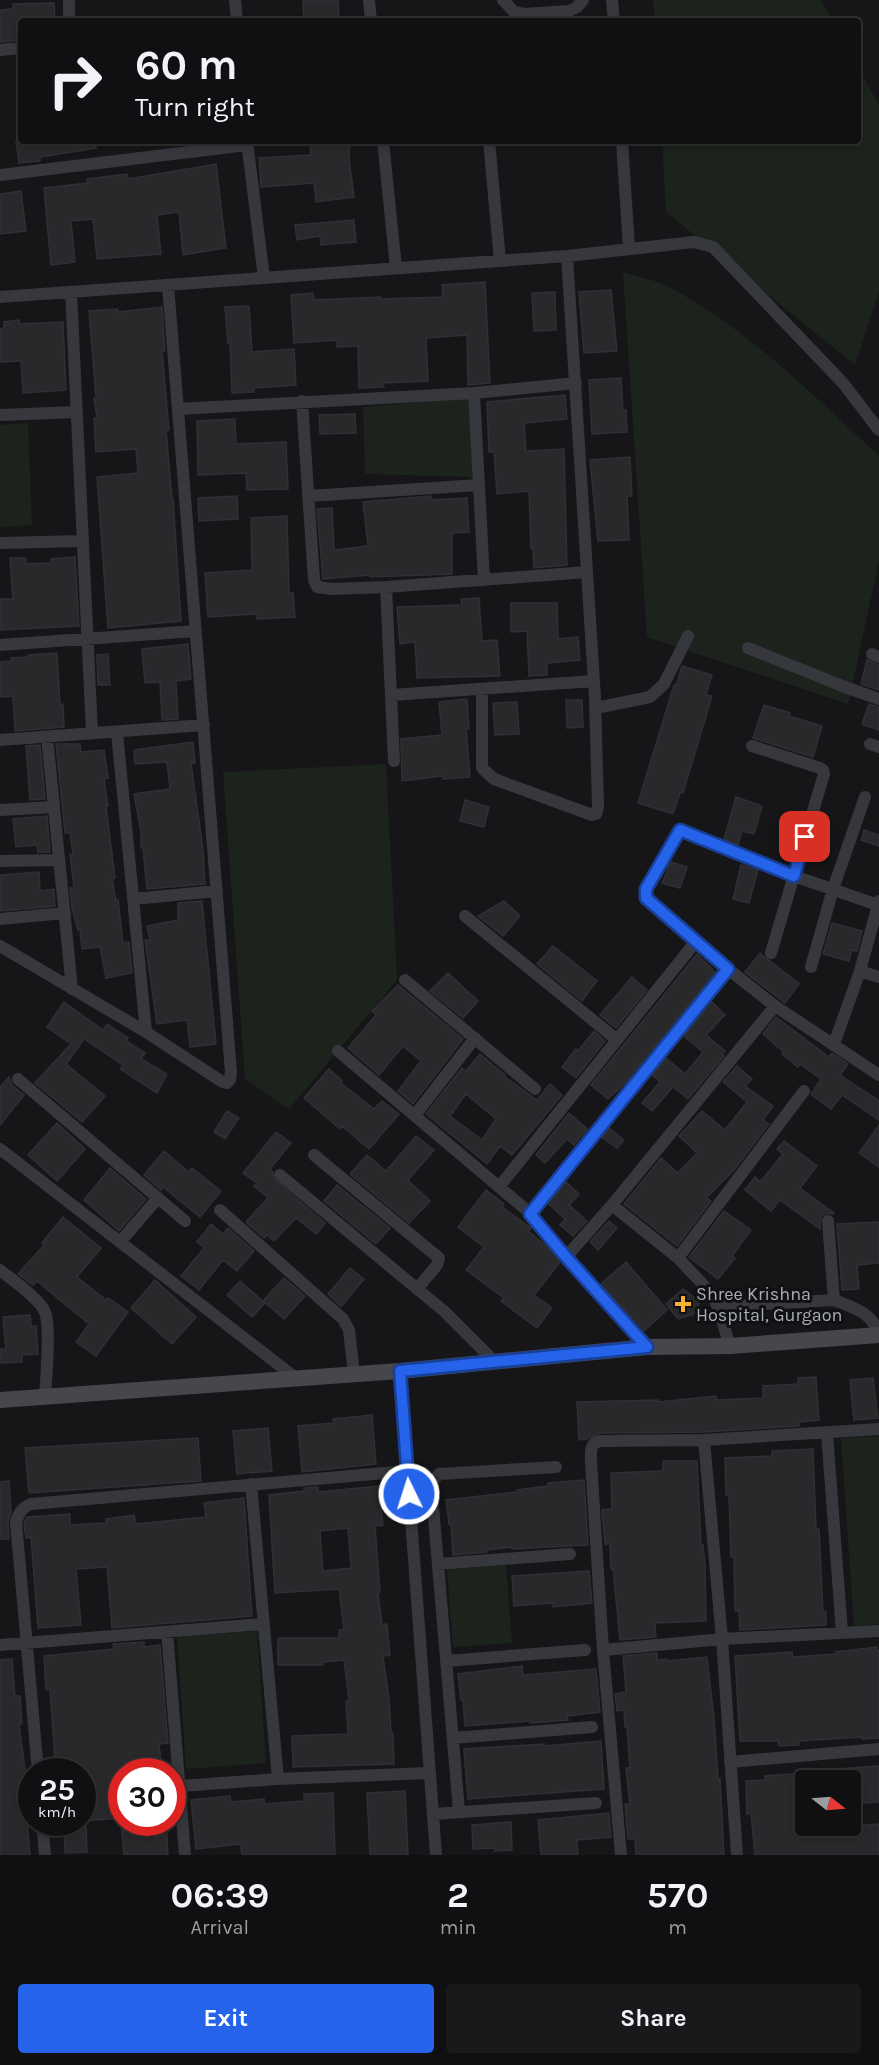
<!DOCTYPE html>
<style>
body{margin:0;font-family:Karla,sans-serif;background:#19191b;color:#f1f3f6;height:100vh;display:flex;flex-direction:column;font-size:22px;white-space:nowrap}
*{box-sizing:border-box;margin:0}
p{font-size:20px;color:#9c9d9f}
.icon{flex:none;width:33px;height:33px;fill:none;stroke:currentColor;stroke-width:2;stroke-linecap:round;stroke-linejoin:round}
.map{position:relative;height:1855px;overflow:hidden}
.drawer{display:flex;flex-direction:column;background:#101012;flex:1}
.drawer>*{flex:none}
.guide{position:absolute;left:18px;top:18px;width:843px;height:126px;border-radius:6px;box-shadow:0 3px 9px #0003,0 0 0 2px #303032;background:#101012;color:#f1f3f6;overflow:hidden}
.needle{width:39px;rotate:107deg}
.fabs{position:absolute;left:795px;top:1770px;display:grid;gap:12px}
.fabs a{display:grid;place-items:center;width:66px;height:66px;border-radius:6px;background:#101012;box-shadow:0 3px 9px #0003,0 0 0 2px #303032;font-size:30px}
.speed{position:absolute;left:18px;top:1758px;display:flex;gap:12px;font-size:30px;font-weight:700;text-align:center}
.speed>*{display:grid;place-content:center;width:78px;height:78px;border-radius:50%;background:#101012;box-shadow:0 3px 9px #0003,0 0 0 2px #303032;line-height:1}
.speed small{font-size:15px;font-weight:400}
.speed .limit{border:9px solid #d22;background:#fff;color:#111}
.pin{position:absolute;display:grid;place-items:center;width:51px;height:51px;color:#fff;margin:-26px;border-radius:12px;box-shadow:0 3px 9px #0006}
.me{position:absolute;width:66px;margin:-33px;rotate:356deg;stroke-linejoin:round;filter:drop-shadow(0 0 4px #0008)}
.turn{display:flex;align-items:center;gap:21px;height:126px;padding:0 18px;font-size:27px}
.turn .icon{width:78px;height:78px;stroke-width:2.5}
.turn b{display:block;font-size:42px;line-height:51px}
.eta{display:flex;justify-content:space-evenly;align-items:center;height:102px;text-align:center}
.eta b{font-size:36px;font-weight:700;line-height:42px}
.button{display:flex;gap:12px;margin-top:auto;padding:12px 18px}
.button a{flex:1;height:69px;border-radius:6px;background:#2563eb;color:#fff;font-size:24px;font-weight:700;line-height:69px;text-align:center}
.button a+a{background:#19191b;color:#f1f3f6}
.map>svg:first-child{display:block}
.green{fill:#1c231d}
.building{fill:#29292c;stroke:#303034;stroke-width:1.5;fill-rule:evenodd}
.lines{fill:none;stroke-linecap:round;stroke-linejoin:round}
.street{stroke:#37383d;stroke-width:12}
.secondary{stroke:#45474d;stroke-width:16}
.route-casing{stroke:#184099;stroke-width:15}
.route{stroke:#2563eb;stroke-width:10}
.poi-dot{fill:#f2b134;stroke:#111113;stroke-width:2}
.labels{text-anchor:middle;stroke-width:6;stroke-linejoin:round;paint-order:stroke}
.poi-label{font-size:18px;fill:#a8adb8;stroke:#111113;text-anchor:start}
</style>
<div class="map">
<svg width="879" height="1855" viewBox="0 0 879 1855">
<rect width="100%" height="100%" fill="#161618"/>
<path class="green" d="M653,0H821L833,21H655Z
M858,67L879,105V292L855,365L666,212L662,141H858Z
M623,272C638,277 657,280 671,288C750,331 814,396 879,456V561L848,704L647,637Z
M468,398L473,477L365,474L363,407Z
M28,423L32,525L0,527V425Z
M386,764L397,980L289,1109L245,1079L223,772Z
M879,1436V1624L854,1626L841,1438Z
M506,1565L512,1643L453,1647L447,1570Z
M257,1631L266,1763L186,1769L177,1637Z"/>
<path class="building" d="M303,0H338L339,21H304Z
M54,3L55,21H21V40L0,42V10L13,9V4Z
M16,141H96V148L40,157V161L19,163Z
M310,141H350L349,159L354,197L316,202L314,183L261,187L259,158L311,155Z
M216,164L226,248L183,255L179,212L157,215L161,254L97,259L93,219L71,221L75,262L51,265L44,188L88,183L87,179L127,174L128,179Z
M21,191L26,231L0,234V194Z
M354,220L356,242L321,245L320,236L297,240L295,225Z
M485,282L490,383L468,385L467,335L426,338L428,381L383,383L384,387L359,388L358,346L337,347V340L294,343L291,295L313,293L314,300L380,297V299L443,297L442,285Z
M611,290L617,351L584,353L579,292Z
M555,292L556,330L534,331L532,293Z
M249,306L252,352L294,349L296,385L254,388V392L232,393L230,343H228L225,307Z
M162,307L165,351H162L169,430H166L172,498H173L181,621L108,628L97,477L138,473L136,449L96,452L94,418H97L94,398H96L89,311L118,309V312Z
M19,320L20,324L63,322L66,390L23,393L21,361L0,362V329L4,328V322Z
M621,378L623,410H626L627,432L592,434L589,380Z
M565,395L567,419L524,423L526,451L564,449L567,565L534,568L533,548H531L529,491L497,494L494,452H489L487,402Z
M355,414L356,433L320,434L319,415Z
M235,419L236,444L286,442L288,489L247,490L246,473L198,475L197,421Z
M630,457L632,496H627L629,540L598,541L590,460Z
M237,496L238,519L199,521L198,498Z
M431,496V500L467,498L469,532L452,533V574L370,577L369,575L323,579L317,509L332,508L334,550L368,546L363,502Z
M287,516L289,593H293L295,617L257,619V614L208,617L205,573L252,570L251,518Z
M75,557L79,626L0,630V599H13L10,558H26V564L51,563V559Z
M479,598L482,641L497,640L500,676L417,678L415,642L400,644L397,607L462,605L461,599Z
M511,603H557L558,639L578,637L580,660L547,663V675L529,676L527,631L511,632Z
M188,644L191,679L176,681L178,719L162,720L160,682L145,683L142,649Z
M57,653L60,705L63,704L64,727L15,731L13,696L0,697V662L12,661L11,658L28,657V655Z
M108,654L110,685H98L97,655Z
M867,660L879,665V690L861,684Z
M682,666L712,675L706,695L712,696L683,793H680L673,814L638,803L674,685L676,686Z
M467,699L469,729H466L470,777L443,779V776L402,781L401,739L442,735L439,702Z
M566,700H582L583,727L567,728Z
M517,702L519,734L495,735L493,703Z
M869,704L879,707V730L862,724Z
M764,705L790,713L789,716L822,726L813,757L753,738Z
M193,742L195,763H191L203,850L205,884L147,889L143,848H141V832L134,794L170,789L167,762L135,764L134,750Z
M56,744H80L81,752L104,750L108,778L104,779L108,806H106L115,878L112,879L116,901L118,900L123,943L129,942L132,973L106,978L100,947L82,949L80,930H78L72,908L70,888H74L70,854H73L70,833H65Z
M40,745L45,799L30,800L26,746Z
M736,797L762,806L754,834L742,831L738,845L724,839Z
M465,800L489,807L484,827L460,821Z
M47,816L50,852H38L37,845L16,847L13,819Z
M864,830L879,835V846L861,840Z
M671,862L687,867L680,888L662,883Z
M741,865L758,870L749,903L733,899Z
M39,872L40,891L54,889L55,906L0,911V875Z
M202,901L216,1044L190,1047L187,1020L157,1024L145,940H150L147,926L178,920V903Z
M504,901L520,916L503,936L478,916Z
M832,923L862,931L857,951L852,950L849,961L823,954Z
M553,946L597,981L582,1001L537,964Z
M760,953L799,984L785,1003L745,972Z
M697,954L715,972L624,1084L608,1099L591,1085Z
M448,973L478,1001L463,1018L430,991Z
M632,977L647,990L616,1028L600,1015Z
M398,985L463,1039L413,1104L398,1091L421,1061L403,1046L379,1075L348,1048L376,1015L372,1011Z
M64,1002L103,1030L107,1024L128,1038L126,1041L145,1053L141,1059L167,1074L157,1093L120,1069L123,1065L84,1039L66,1064L105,1096L82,1122L35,1083L71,1044L47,1027Z
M712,1002L725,1015L706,1035L725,1051L722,1054L724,1056L688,1099L673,1087L652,1111L642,1103L660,1082L652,1075L666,1058L685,1074L703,1052L684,1036Z
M776,1017L829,1057L832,1053L848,1064L840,1075L879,1101V1120L842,1095L831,1109L811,1094L821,1079L800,1064L798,1067L782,1054L784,1052L763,1034Z
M594,1031L605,1041L576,1078L562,1067L576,1049L578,1051Z
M480,1054L505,1075L504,1076L537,1100L550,1084L562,1095L512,1155L500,1146L487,1164L426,1114L462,1068L466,1071ZM466,1094L496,1119L482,1140L450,1116Z
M737,1066L752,1079L745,1086L773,1106L763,1120L769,1124L734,1170L706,1198L711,1201L677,1246L624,1204L661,1158L678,1173L697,1153L679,1136L702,1111L725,1130L747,1102L723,1082Z
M329,1069L342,1081L341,1083L374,1109L382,1101L399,1114L369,1149L342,1126L340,1129L304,1098Z
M9,1077L12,1085L24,1095L0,1125V1087Z
M227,1111L239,1118L225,1139L214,1132Z
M569,1113L587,1129L574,1145L567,1139L545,1163L536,1155Z
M57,1123L85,1149L57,1181L28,1155Z
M879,1125V1167L859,1153Z
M609,1128L624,1140L617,1148L602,1137Z
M276,1132L291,1143L270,1169L273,1172V1178L325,1223L316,1234L296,1218L274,1241L267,1235L264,1238L246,1222L268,1198L254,1186L257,1183L243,1173Z
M416,1136L434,1150L408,1180L430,1201L409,1223L350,1174L367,1155L386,1171Z
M784,1141L817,1166L800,1188L834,1213L833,1214L827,1213L821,1217L820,1229L780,1200L771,1211L745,1190L755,1177L760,1182L783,1154L777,1149Z
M164,1151L189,1172L192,1168L221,1191L200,1217L163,1187L161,1190L144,1175Z
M110,1168L146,1199L119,1231L84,1200Z
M566,1182L579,1194L569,1205L587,1221L573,1236L560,1225L565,1219L548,1203Z
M337,1185L390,1228L376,1244L324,1201Z
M486,1190L504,1204L502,1207L531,1228L528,1231L545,1245L560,1262L534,1295L552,1308L537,1328L501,1301L504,1298L466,1270L484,1247L458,1227Z
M724,1211L751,1230L732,1256L735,1258L718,1279L689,1257Z
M63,1217L101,1248L77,1277L106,1300L108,1298L128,1312L96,1356L76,1342L89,1324L37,1281L33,1285L18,1274L44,1245L42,1243Z
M609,1221L617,1228L598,1250L590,1242Z
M879,1222V1263L857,1265L859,1289L842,1290L837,1224Z
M211,1224L223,1234L228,1228L254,1251L237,1271L223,1260L199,1290L181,1276L204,1248L197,1242Z
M626,1262L667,1310L644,1331L601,1284Z
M350,1268L364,1279L341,1307L328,1294Z
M284,1278L305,1296L284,1319L263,1301Z
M155,1280L196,1317L172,1344L131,1308Z
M240,1281L265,1303L252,1317L227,1295Z
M683,1289L700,1302L694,1314L678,1319L666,1304Z
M30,1315L31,1326H36L38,1354L22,1355V1362L0,1363V1349H6L3,1317Z
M816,1377L819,1420L799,1422V1426L704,1432L600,1433L587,1439L579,1440L577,1402L658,1400V1402L716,1396V1400L763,1398V1386L798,1384V1378Z
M873,1378L878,1418L854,1420L850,1380Z
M372,1415L376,1464L302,1472L298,1426L334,1423L333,1419Z
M268,1428L272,1471L237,1474L233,1431Z
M198,1438L201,1481L29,1493L25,1448Z
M813,1449L816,1529H819L823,1612H826V1625L740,1630L739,1611H735L734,1557H731L729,1495H726L725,1458L772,1456V1451Z
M663,1461H697L701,1545H703L705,1565L706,1621L655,1623L656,1637L620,1640L613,1569H611L610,1544H605L602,1510L612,1509L611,1473L663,1471Z
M584,1480L588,1545L512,1549L511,1547L487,1550V1552L453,1555L451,1524H449L446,1500L517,1492V1490L548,1486V1483Z
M9,1481L11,1512L8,1522L9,1539H0V1482Z
M379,1486L383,1525L375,1526L380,1592H378L382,1625L387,1624L390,1655L383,1656L389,1698L391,1733H393L394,1764L293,1767L292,1736L348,1734L346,1701H349L344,1660L323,1662V1665H278V1638H339V1630L344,1629L339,1589L275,1593L269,1495L304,1491V1488L318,1487V1492ZM348,1528L351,1568L323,1571L320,1531Z
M244,1498L252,1616L112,1628L107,1567L76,1569L81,1625L38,1628L31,1537L26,1538L24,1523L27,1517L70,1514V1525L106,1523V1519L134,1515L136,1524L206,1517L204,1503Z
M589,1571L592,1603L553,1607V1603L514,1606L512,1576Z
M144,1642V1647L160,1645L168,1743L159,1744L162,1772H122V1818L82,1821V1772H56L50,1689L46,1690L44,1656L114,1649L113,1644Z
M877,1647V1650H879V1738L862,1739V1737L799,1741V1745L779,1746L778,1741H740L735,1656L792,1652L793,1657L836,1654V1652Z
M657,1653V1660L667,1659V1661L707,1657L714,1718L718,1779H720L724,1855H636L635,1839H628L625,1804H630L626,1768H630L627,1727H625L624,1710L617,1711L615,1694L626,1692L623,1656Z
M12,1659L15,1696H20L22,1724H19L28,1793L25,1794L30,1855H0V1660Z
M522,1666L523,1675L596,1669L600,1712L567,1716L568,1720L530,1723V1721L465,1726L463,1699L461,1700L458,1674Z
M601,1741L604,1789L468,1799L464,1749L544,1744V1746Z
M879,1766V1802L850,1804V1780H823V1770Z
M806,1773V1826H830V1828L879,1824V1855H755L751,1813L747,1814L746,1781L765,1780V1776Z
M405,1791L408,1855H370L367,1793Z
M333,1793L335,1855H242L240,1844L196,1849L191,1800L230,1796L231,1802L264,1799V1804L304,1801V1794Z
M609,1813L611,1837L577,1840L578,1855H541L538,1820Z
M121,1822H166L168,1855H124Z
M511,1822L512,1850L495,1851V1848L473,1849L472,1825Z
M86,1824L87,1852L65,1853L64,1825Z"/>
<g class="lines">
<path class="street" d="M69,0V21
M235,0L237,21
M369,0L371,21
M503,0L514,12L524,14L569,11L577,7L583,0
M612,0L614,21
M0,50L21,48
M247,141L264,278
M383,141L396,268
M489,141L500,261
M622,141L629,248
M0,175L247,145
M71,292L92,733
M0,297L567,256L694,242L713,247L843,383L879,430
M474,393L484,580
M302,401L314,580L317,587L332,589L386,587L587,572
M178,409L474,393L576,383
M0,415L77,412
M309,496L479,485
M0,543L82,541
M386,587L394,761
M0,645L196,631
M748,648L845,687L879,699
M872,654L879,657
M482,689V768L494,779L592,815L596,814L598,807L595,698L567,256
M392,695L594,681
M596,708L650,697L664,684L688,636
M117,732L146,1032
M47,737L72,989
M0,740L204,725
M870,744L879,747
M752,746L820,768L823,770L824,774L771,953
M0,810L54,807
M0,861L59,860
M133,899L217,891
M878,905L794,876L680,830L646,889V894L650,902L728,969L775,1006L879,1075
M465,916L616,1039
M0,919L65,913
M0,946L146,1032L221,1081L227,1083L230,1080L231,1072L168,285
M811,967L833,889L865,797
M860,971L879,977
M405,980L535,1089
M834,1044L860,971L879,901
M338,1051L530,1213L566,1257L647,1347
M18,1079L185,1221
M415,1115L475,1038
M0,1149L297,1379
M314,1155L439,1258L437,1265L417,1289
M280,1175L445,1312L494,1361
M499,1187L697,940
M612,1205L678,1258L710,1292L718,1307L730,1346
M220,1210L343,1319L349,1330L354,1374
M530,1213L728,969
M828,1221L834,1300C853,1307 873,1313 879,1335
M120,1242L158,1198
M566,1257L612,1205L775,1006
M678,1258L804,1091
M0,1270C12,1280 39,1298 45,1312C51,1327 46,1379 45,1397
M718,1307L834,1300
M400,1371L436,1855
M827,1433L842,1633
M704,1440L722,1639L737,1855
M251,1484L278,1779
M438,1564L570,1554
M167,1632L185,1855
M0,1645L263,1624
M603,1650L722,1639L879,1631
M446,1661L585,1650
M453,1738L592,1727
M730,1762L879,1749
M38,1772L16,1522C19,1513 21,1508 31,1504L407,1471
M180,1786L278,1779L429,1773
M459,1811L431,1483L439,1474L556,1467
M433,1814L596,1803
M42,1822L45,1855
M621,1855L603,1650L591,1462C591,1453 589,1443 600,1441L704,1440L879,1429"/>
<path class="secondary" d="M0,1400L400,1371L647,1347L730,1346L879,1335"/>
</g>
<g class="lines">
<defs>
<path id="route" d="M409,1494L400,1371L647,1347L566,1257L530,1214L728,969L646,898V889L680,830L794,876L805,837"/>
</defs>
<use href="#route" class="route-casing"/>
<use href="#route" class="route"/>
</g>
<path class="poi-dot" d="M680 1295h6v6h6v6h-6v6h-6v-6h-6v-6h6z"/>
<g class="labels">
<g class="poi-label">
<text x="696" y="1300">Shree Krishna<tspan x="696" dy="21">Hospital, Gurgaon</tspan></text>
</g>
</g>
</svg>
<div class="fabs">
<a><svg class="needle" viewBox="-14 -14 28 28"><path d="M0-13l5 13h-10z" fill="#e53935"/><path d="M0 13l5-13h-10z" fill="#9c9d9f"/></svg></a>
</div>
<div class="speed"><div>25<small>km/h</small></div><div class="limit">30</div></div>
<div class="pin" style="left:805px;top:837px;background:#d93025"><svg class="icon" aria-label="arrive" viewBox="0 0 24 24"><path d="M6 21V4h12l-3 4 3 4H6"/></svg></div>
<svg class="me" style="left:409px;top:1494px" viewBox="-20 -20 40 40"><circle r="17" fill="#2563eb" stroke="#fff" stroke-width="3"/><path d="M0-11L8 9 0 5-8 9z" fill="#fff"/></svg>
<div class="guide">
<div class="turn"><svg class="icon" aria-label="right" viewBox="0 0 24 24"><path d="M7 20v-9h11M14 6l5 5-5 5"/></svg><div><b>60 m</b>Turn right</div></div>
</div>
</div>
<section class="drawer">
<div class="eta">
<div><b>06:39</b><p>Arrival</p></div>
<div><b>2</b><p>min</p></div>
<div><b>570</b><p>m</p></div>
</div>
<div class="button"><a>Exit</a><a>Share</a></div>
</section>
